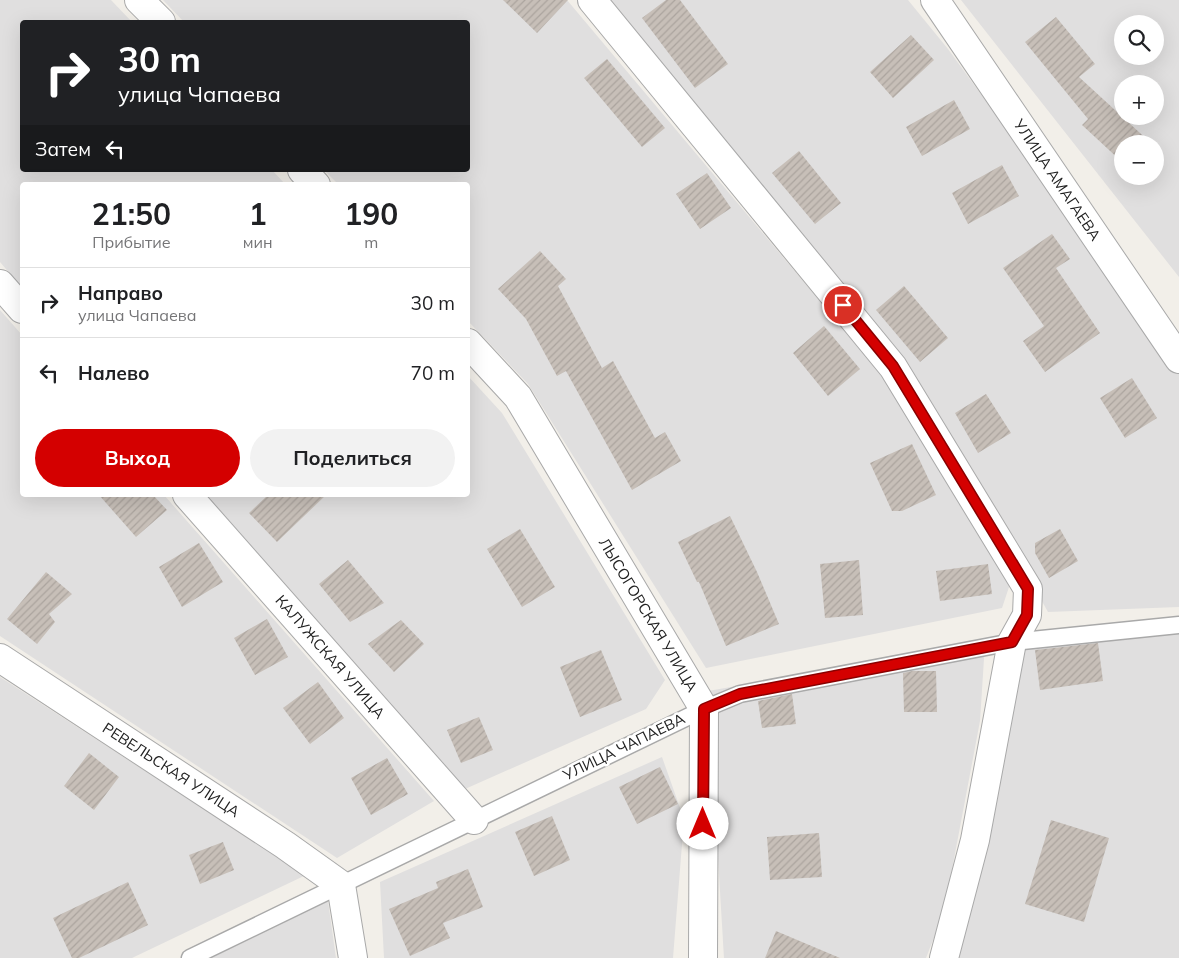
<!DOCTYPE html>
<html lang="ru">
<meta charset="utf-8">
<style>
body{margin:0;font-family:Mulish,sans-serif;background:#f2f2f2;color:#202124;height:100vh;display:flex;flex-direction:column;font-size:19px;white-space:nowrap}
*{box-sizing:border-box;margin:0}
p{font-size:16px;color:#757577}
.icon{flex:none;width:28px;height:28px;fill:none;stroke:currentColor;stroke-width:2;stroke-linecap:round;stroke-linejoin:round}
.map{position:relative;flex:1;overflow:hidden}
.sheet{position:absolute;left:20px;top:182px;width:450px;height:315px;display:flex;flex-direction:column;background:#fff;border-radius:5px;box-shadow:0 5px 20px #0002}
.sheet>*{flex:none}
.banner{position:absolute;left:20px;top:20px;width:450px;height:152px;border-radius:5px;box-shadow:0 5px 20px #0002;background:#202124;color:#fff;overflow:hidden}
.controls{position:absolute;left:1114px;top:15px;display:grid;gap:10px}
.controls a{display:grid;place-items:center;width:50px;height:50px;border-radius:50%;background:#fff;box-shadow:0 5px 20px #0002;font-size:25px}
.pin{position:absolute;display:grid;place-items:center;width:42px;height:42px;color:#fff;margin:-21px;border:2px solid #fff;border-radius:50%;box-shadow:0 1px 5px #0007}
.me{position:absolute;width:55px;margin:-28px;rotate:0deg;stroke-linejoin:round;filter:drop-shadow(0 0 4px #0008)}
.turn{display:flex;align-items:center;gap:18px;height:105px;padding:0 15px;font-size:22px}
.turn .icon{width:65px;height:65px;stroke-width:2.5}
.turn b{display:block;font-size:35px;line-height:42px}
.then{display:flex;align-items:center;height:48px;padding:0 15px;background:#0003;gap:10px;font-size:19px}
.eta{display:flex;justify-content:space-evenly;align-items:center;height:85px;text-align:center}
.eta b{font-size:30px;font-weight:700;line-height:35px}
.cta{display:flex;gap:10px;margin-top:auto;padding:10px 15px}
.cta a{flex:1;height:58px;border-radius:30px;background:#d40000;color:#fff;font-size:20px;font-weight:700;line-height:58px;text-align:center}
.cta a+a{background:#f2f2f2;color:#202124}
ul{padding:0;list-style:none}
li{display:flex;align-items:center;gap:15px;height:70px;padding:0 15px;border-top:1px solid #e0e0e0}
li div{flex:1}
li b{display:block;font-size:19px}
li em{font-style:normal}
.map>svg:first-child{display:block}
.residential{fill:#e0dfdf;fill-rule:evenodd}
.building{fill:url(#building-hatch)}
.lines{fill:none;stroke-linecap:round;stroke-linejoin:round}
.service-casing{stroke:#a9a9a9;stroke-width:19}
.minor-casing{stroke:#a9a9a9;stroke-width:30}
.tertiary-casing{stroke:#a9a9a9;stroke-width:30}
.service{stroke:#fff;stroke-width:16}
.minor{stroke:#fff;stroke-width:28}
.tertiary{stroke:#fff;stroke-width:28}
.route-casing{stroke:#8a0000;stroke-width:12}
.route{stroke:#d40000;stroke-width:9}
.labels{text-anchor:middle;stroke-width:5;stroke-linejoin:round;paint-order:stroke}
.street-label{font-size:15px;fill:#222;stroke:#fff}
</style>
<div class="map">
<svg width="1179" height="958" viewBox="0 0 1179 958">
<defs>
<pattern id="building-hatch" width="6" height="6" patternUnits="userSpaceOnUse" patternTransform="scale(1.25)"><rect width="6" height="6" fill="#c7bfb8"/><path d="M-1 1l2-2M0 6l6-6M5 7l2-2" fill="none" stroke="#aba49e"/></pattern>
</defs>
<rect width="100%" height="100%" fill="#f2efe9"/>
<path class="residential" d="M0,0H111L132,22H22V170H272L286,185H22V288L0,262Z
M163,0H567L882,375L1010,584L1002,608L706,668L528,384L468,321V185H339L324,170H468V22H184Z
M610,0H908L948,49L1179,367V607L1048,612L908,363Z
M961,0H1179V277ZM1122,24H1155V56H1122ZM1122,84H1155V116H1122ZM1122,144H1155V176H1122Z
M0,310L22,335V495H164L434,801L337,858L0,636Z
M468,376L502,413L665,680L646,709L465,789L206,495H468Z
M1179,629V958H955L984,857L1028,635Z
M985,643L980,721L944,912L926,958H724L708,691Z
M0,677L306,875L132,958H0Z
M662,757L684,819L673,958H384L380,882Z
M328,901L336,958H211Z"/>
<path class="building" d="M503,0H568L537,33Z
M666,0H680L728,64L695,88L642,18Z
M1056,17L1095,64L1079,77L1152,144H1122V162L1082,125L1088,119L1025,42Z
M911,35L934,60L893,98L870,72Z
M607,59L665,128L642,147L584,78Z
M954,100L970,129L922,156L906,127Z
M799,151L841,203L815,224L772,173Z
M1002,165L1019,196L968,224L952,193Z
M707,173L731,208L700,229L676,194Z
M1052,234L1070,259L1056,268L1100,333L1045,372L1023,341L1044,326L1003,268Z
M540,251L566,279L558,286L602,368L613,361L655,438L665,432L681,461L632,490L566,371L557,376L526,319L498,289Z
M904,286L948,338L920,362L876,310Z
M824,326L860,369L828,396L793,353Z
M1132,378L1157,418L1125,438L1100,398Z
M986,394L1011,433L978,453L955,413Z
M912,444L936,495L902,511H892L870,463Z
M99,495H153L167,510L136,537Z
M268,495H326L277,542L249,513Z
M730,516L757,572L779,624L726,646L699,582H697L678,542Z
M520,529L555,587L522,607L487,549Z
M1060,529L1078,561L1049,578L1035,553V543Z
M199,543L223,582L182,607L159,567Z
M348,560L384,603L350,622L319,584Z
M859,560L863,615L825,618L820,564Z
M988,564L992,594L940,601L936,571Z
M46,572L72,594L49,614L55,622L37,644L7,619Z
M267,619L288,657L255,675L234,638Z
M401,620L424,644L394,672L368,644Z
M1098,643L1103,681L1040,690L1035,650Z
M601,650L622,700L580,717L560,667Z
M912,671H936L937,712H904L903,673Z
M318,682L344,718L310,744L283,708Z
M792,694L796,724L762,728L758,701Z
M479,717L493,750L461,763L447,730Z
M89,753L119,777L94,810L64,786Z
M387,758L408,794L371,815L351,778Z
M660,767L678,804L637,824L619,787Z
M552,816L570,860L534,876L515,832Z
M1051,820L1109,838L1084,922L1025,904Z
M819,833L822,877L770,880L767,837Z
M223,842L234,870L200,884L189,855Z
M468,869L483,907L443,923L450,938L410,956L389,909L438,888L436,882Z
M128,882L148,925L79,958H72L53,918Z
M776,931L840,958H765Z"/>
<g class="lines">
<defs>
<path id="service" d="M190,958L704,709L740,694L1012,642L1179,625"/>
<path id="minor" d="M592,0L893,367L1028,589L1027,615L1012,642L975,840L944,958
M935,0L1179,359
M0,284L22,309
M187,495L474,820
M0,658L285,845L341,885L353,958"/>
<path id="tertiary" d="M139,0L161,22
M302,170L316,185
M468,343L518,397L704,709L703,958"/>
</defs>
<use href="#service" class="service-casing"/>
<use href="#minor" class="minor-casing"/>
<use href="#tertiary" class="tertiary-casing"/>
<use href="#service" class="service"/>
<use href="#minor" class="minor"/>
<use href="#tertiary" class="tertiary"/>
</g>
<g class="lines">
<defs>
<path id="route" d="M703,824L704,709L740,694L1012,642L1027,615L1028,589L893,366L843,305"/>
</defs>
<use href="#route" class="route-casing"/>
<use href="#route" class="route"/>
</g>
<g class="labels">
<g class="street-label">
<text transform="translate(1057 180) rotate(56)" y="5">УЛИЦА АМАГАЕВА</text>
<text transform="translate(648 615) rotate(59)" y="5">ЛЫСОГОРСКАЯ УЛИЦА</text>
<text transform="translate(330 657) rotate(49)" y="5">КАЛУЖСКАЯ УЛИЦА</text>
<text transform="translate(624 747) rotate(-26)" y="5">УЛИЦА ЧАПАЕВА</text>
<text transform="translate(171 770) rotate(33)" y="5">РЕВЕЛЬСКАЯ УЛИЦА</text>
</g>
</g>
</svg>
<div class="controls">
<a><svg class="icon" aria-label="search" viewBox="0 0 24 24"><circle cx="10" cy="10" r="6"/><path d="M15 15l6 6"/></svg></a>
<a>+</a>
<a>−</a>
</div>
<div class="pin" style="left:843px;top:305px;background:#d93025"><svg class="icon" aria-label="arrive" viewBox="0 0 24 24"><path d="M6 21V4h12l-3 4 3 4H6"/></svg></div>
<svg class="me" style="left:703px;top:824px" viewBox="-20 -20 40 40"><circle r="19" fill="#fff"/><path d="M0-13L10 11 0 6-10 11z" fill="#d40000"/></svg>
<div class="banner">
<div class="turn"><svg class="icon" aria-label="right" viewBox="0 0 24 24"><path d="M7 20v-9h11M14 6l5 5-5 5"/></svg><div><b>30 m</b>улица Чапаева</div></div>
<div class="then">Затем<svg class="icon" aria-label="left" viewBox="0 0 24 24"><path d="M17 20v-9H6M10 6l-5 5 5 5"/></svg></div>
</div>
<section class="sheet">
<div class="eta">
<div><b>21:50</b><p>Прибытие</p></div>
<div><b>1</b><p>мин</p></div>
<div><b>190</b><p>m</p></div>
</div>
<ul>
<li><svg class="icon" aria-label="right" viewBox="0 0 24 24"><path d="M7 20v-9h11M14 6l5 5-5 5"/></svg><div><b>Направо</b><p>улица Чапаева</p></div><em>30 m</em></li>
<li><svg class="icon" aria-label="left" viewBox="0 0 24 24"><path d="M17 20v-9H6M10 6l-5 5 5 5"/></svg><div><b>Налево</b></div><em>70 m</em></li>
</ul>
<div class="cta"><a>Выход</a><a>Поделиться</a></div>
</section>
</div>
